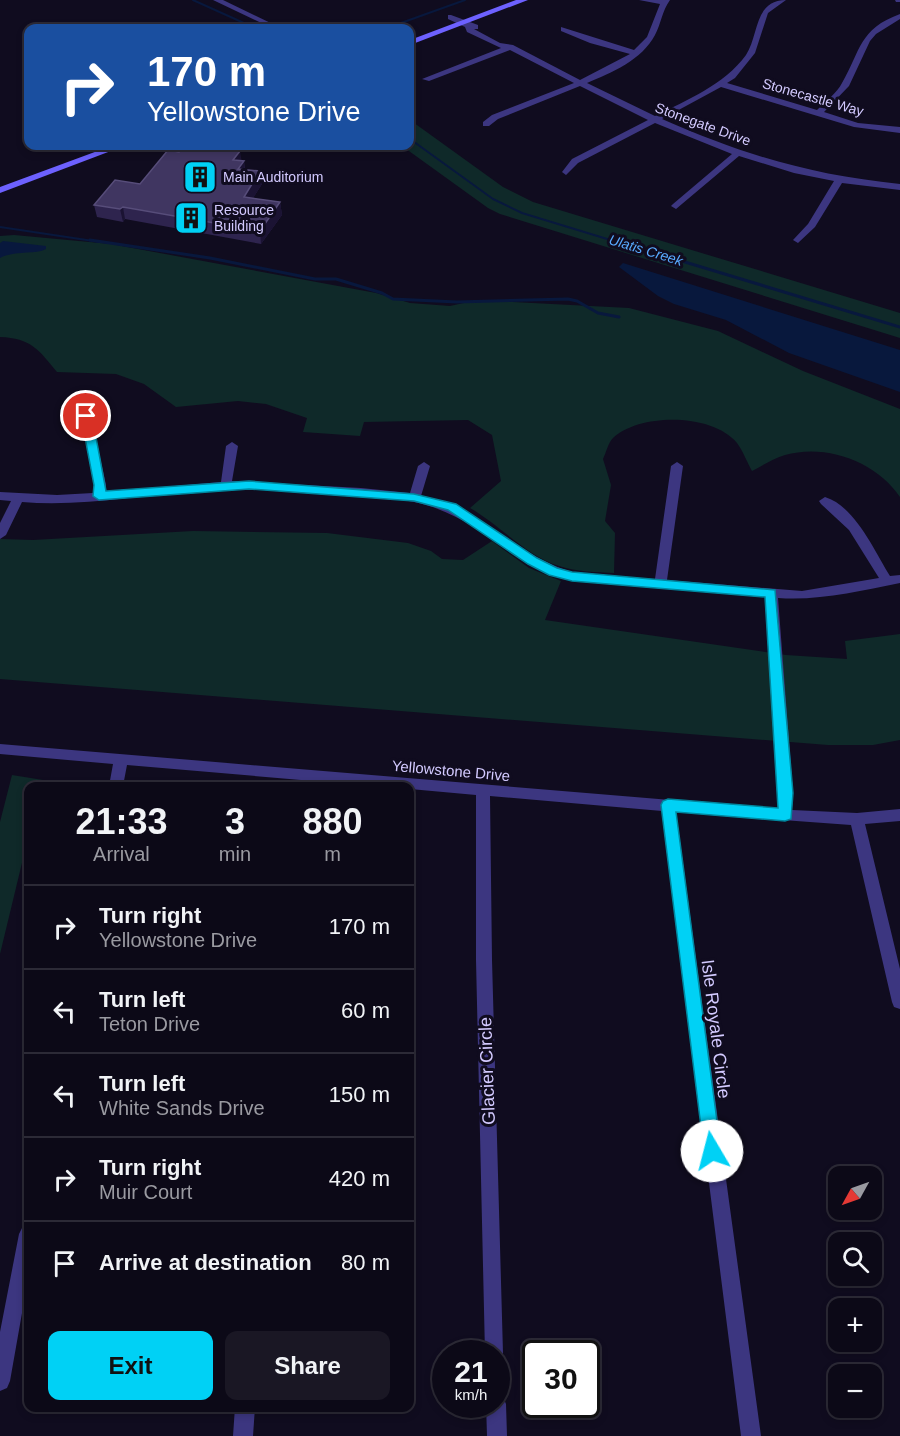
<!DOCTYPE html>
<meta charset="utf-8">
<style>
body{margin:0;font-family:Helvetica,sans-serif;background:#1a1724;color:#f1f3f6;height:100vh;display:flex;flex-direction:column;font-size:22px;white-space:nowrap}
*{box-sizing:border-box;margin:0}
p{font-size:20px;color:#9a9aa1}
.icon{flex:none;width:33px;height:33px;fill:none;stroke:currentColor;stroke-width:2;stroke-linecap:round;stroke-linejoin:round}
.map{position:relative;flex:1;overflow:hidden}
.drawer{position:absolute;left:24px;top:782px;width:390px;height:630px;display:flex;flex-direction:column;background:#0c0917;border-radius:12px;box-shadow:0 3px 9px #0003,0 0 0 2px #2c2a36}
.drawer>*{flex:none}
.guide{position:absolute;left:24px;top:24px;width:390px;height:126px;border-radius:12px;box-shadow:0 3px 9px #0003,0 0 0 2px #2c2a36;background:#1a4fa0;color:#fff;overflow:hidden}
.needle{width:39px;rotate:230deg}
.tools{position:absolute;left:828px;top:1166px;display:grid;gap:12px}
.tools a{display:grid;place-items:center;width:54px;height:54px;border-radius:12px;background:#0c0917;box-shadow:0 3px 9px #0003,0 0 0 2px #2c2a36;font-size:30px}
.speed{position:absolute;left:432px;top:1340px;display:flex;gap:12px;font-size:30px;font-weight:700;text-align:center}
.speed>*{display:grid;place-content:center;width:78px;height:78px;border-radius:50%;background:#0c0917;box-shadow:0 3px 9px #0003,0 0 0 2px #2c2a36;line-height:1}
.speed small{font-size:15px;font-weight:400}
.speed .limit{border:3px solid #111;border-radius:9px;background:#fff;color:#111}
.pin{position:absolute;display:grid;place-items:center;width:51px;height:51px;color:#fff;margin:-26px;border:3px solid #fff;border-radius:50%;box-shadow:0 2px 6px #0007}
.me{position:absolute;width:66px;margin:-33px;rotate:352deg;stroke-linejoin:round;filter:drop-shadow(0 0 4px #0008)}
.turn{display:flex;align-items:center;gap:21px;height:126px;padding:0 24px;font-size:27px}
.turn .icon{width:78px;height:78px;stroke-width:2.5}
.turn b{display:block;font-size:42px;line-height:51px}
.eta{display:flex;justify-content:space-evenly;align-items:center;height:102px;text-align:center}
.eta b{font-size:36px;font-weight:800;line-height:42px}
.action{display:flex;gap:12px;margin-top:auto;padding:12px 24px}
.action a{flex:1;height:69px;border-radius:12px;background:#00d1f5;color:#111;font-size:24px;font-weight:800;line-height:69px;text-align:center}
.action a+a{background:#1a1724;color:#f1f3f6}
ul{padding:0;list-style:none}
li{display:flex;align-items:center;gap:18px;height:84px;padding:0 24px;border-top:2px solid #2c2a36}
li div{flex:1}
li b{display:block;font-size:22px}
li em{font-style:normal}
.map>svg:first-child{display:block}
.green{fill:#0f2929}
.water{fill:#08183d}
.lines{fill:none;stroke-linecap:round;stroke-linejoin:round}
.stream-far1{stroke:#08183d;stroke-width:2}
.stream{stroke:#08183d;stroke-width:3}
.minor{fill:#3c3680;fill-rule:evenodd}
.secondary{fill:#6d61ff;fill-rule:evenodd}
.wall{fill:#2e244e}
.shaded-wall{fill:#1b1333}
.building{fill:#403661;stroke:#574d7a;stroke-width:1.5}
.route{fill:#00d1f5;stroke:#00889f;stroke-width:1.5}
.labels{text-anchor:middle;stroke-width:6;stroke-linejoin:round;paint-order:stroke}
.far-street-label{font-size:14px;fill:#d3caff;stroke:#100c1f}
.far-poi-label{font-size:14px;fill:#d3caff;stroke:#100c1f;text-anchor:start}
.far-water-label{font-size:14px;font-style:italic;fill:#58aaff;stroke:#100c1f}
.street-label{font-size:15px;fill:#d3caff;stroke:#100c1f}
.near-street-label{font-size:18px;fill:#d3caff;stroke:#100c1f}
</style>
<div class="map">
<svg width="900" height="1436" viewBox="0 0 900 1436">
<rect width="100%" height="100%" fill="#100c1f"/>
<path class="green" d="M410,120L503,187L533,202L900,313V338L500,214L488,208L402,146H410Z
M14,235L111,244L376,293L410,303L450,306L477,300L629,308L718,331L803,371L900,409V497C877,462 826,443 785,455C774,458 762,466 752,471C747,462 743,451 737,443C712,413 640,413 613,438C608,443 606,453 603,459L611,485L605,521L615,533L614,573C596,572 577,572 559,566C526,556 500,525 470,508L501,481L492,435L468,420L364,422L360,436L303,432L307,418L266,404L238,401L176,407L144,384L116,374L57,372C39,350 31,338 0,337V236Z
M193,531L327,533L408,543L431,551L442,559L463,560L492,541L529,568L561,581L545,620L786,655L847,659L845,641L900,634V740L873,745H828L0,679V539L33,540Z
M12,775L43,780L41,786H28V838L0,954V822Z"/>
<path class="water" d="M3,241L46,246V249C35,255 15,250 0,258V243Z
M623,263L900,350V392L789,353L726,320L674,304L658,296L619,267Z"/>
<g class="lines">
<path class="stream-far1" d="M193,0L255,28
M387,28L465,0
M410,139L493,199L522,213L617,242
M0,227L100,242"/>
<path class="stream" d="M90,240L210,258L315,279H336L382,293L393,299L457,302L568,299L577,301L598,313L619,317
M612,240L900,327"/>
<path class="minor" d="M213,0H223L281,28H272Z
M639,0H670C662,11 661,24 655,35C642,60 611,73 587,83L655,116C687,100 724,85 746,55C759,35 754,0 786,0L768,13L755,53L735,78L727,83L817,110C825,102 837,93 842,83C861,50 859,29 900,14V19L876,34L870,41L849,86L824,112L858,123L900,127V133L854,127L721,87L662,119C744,155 811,175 900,184V190L842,183L815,227L798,243L793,240L808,224L834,181L794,173L739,156L676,209L671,206L673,204L732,154L655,123L578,163L566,175L562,172L572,159L648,120L580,86L498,119L489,126H483V122L492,115L574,83L510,50L429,81L422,79L501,48L467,32L465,27L448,19V15H451L478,25V29H474L500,43L513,45L580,80L630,54L590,43L561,31V27L634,50L647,37L660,4Z
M895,0H900V2H896Z
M86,413L91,416L106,485L105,492L221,482L226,446L232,442L238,446L232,481L361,488L410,493L418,466L424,462L430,466L421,496C474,508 507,545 555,566C585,579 623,577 655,579L671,466L677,462L683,466L667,580L802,591L879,578L849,530L821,504L819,501L825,497C855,506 875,552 890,576L900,575V583C859,591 819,601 778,598L793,793L792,810L857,813L900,809V821L865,824L900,969V1009L894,1007L892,1002L851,825L676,812L761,1436H741L662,811L490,796L492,960L503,1353L501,1360L496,1361V1353H485L476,960V795L410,789V786H371L127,765L123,786H109L113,764L0,754V744L778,809L779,793L765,597L572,581C514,564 474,514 414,502C386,496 356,496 327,494C285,491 243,487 200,491C141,495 81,507 22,502L6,535L0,539V523L11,501L0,500V492L57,495L93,493L94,485L81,416Z
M28,1225V1279L10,1381L7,1388L0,1391V1332L19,1234L22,1228Z
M496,1395L503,1397L506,1404L507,1436H487L486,1404H496Z
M235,1407H255L253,1436H233Z"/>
<path class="secondary" d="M516,0H528L410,45V40Z
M111,146H124L0,193V187Z"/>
</g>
<path class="wall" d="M184,146H228V150L241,161H244L245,170L262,184L253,198L280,202L282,215L261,244L125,219L123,222L97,217L94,205L140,184L179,152Z"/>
<path class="shaded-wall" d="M240,151L242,163L233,160Z
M244,161L245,174L238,169Z
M260,171L262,184L246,209L244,197Z
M280,202L282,215L261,244L260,231Z
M123,207L125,219L123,222L120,209Z"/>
<path class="building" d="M184,146H226L223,149L240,151L233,160L244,161L238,169L260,171L244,197L280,202L260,231L123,207L120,209L94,205L115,180L140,184L168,150L179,152Z"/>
<path class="route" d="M86,413L92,416L106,491L249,481L414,494L456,504L537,558L557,568L572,572L775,590L793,793L791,819L785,821L676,812L721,1151L718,1157L712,1160L706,1157L704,1151L661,805L663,801L668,799L778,808L765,597L572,581L549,575L528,564L448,510L414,501L249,489L99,500L93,496L94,485L81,416Z"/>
<defs>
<symbol id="building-square" viewBox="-11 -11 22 22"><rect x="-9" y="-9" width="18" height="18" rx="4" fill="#00d1f5" stroke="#100c1f"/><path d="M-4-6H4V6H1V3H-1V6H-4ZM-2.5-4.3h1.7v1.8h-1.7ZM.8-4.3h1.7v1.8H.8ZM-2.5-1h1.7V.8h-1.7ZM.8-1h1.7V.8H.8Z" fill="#111"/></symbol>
</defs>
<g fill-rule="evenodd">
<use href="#building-square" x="181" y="158" width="38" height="38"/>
<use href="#building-square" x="172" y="199" width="38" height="38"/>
</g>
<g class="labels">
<g class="far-street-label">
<text transform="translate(813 97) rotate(16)" y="5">Stonecastle Way</text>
<text transform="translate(703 124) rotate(20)" y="5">Stonegate Drive</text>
</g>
<g class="far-poi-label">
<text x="223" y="182">Main Auditorium</text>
<text x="214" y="215">Resource<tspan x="214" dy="16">Building</tspan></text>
</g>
<g class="far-water-label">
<text transform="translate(646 250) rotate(17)" y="5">Ulatis Creek</text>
</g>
<g class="street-label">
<text transform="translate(451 771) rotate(5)" y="5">Yellowstone Drive</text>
</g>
<g class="near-street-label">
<text transform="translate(716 1029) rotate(83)" y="6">Isle Royale Circle</text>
<text transform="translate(487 1071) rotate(-92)" y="6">Glacier Circle</text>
</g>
</g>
</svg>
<div class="tools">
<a><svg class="needle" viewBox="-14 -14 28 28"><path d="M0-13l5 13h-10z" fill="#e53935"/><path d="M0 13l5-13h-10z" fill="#9a9aa1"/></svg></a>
<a><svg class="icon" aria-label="search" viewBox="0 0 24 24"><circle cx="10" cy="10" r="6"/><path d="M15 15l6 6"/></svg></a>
<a>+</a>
<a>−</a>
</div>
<div class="speed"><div>21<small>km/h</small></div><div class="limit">30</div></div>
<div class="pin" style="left:86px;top:416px;background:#d93025"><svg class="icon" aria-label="arrive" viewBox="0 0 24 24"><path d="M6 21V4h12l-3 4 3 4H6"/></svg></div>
<svg class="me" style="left:712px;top:1151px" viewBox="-20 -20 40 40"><circle r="19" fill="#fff"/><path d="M0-13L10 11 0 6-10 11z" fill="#00d1f5"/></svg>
<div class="guide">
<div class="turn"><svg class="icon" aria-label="right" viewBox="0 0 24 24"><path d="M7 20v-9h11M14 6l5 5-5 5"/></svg><div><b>170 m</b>Yellowstone Drive</div></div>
</div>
<section class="drawer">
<div class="eta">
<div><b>21:33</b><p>Arrival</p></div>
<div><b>3</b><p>min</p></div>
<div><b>880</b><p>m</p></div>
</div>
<ul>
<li><svg class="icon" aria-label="right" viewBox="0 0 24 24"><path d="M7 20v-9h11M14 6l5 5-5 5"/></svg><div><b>Turn right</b><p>Yellowstone Drive</p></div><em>170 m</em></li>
<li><svg class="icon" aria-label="left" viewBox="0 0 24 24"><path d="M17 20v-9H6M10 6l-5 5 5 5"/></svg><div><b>Turn left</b><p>Teton Drive</p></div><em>60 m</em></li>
<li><svg class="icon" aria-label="left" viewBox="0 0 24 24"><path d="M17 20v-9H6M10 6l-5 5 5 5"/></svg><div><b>Turn left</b><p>White Sands Drive</p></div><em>150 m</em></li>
<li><svg class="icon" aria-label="right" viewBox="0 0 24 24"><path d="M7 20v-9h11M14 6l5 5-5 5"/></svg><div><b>Turn right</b><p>Muir Court</p></div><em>420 m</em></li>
<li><svg class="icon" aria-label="arrive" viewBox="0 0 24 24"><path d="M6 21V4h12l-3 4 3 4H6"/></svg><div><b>Arrive at destination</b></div><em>80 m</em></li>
</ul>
<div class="action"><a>Exit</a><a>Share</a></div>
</section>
</div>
